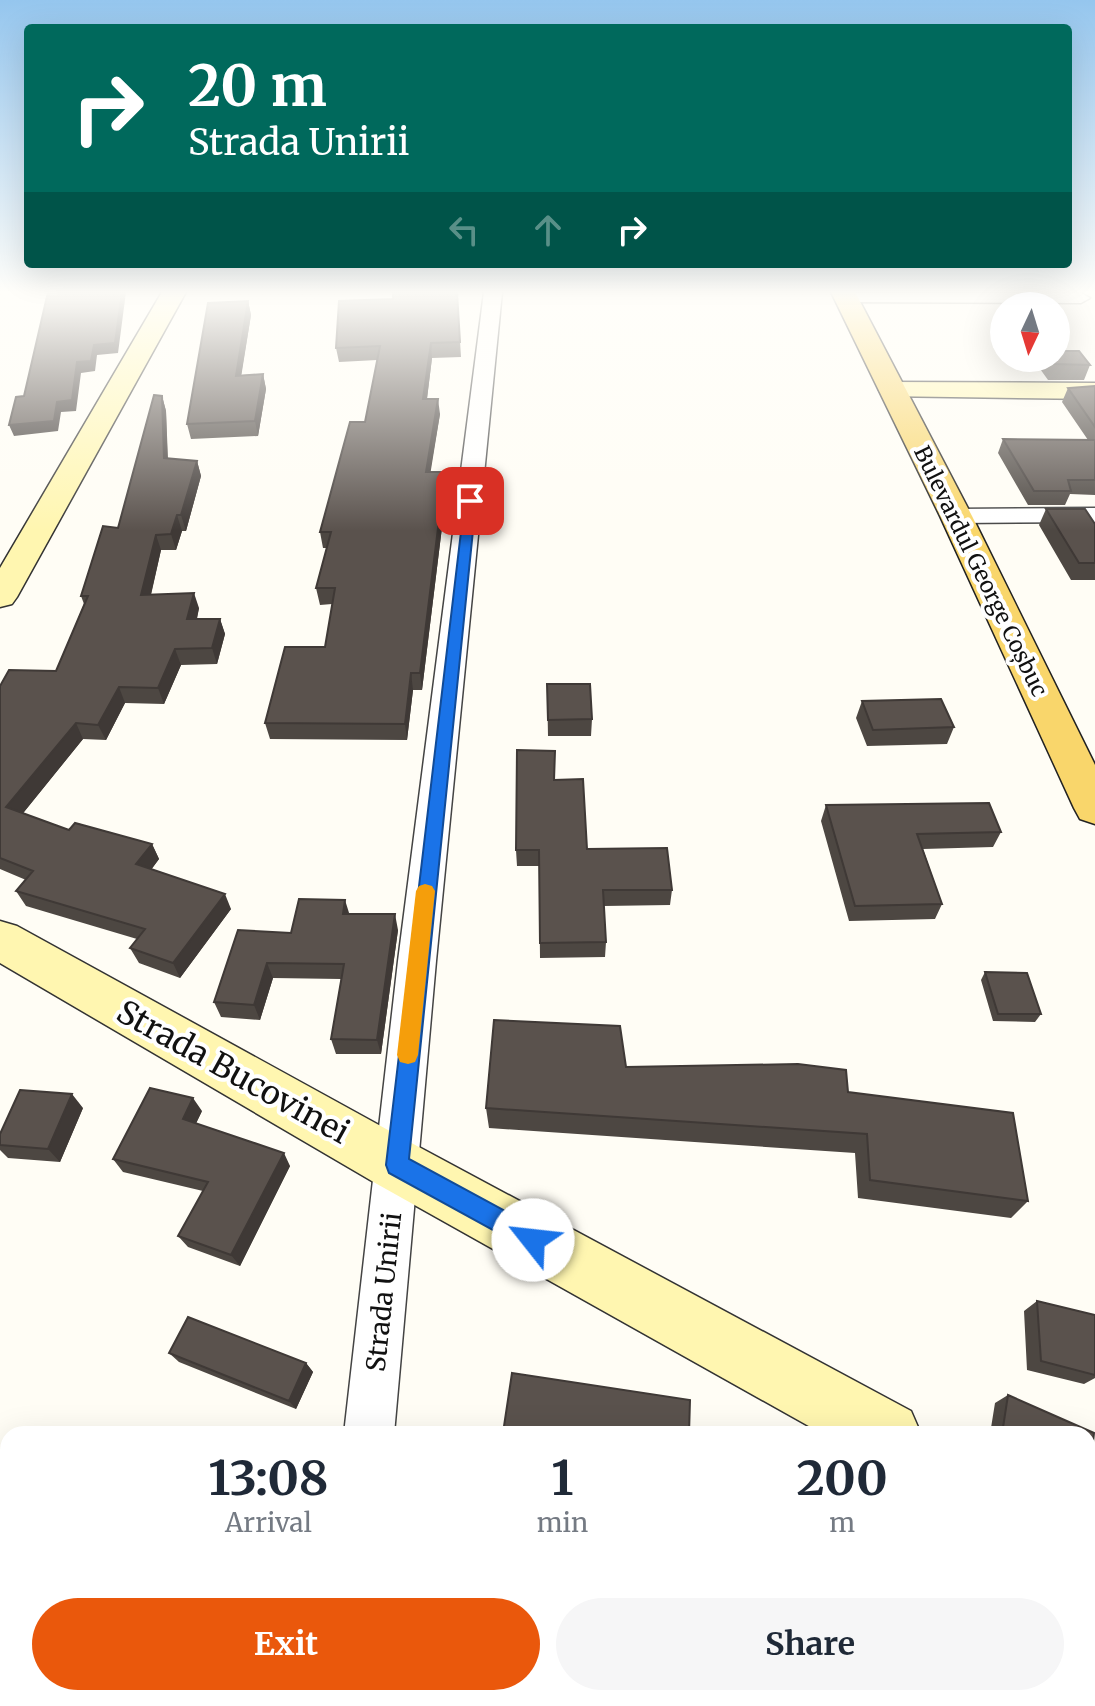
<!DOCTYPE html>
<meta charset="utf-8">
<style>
body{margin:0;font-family:Merriweather,serif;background:#f6f6f7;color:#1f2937;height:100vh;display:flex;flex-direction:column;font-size:30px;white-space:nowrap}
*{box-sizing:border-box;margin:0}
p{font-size:26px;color:#747a83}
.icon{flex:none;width:44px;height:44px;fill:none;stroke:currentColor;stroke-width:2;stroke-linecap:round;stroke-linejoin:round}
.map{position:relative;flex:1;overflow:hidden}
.details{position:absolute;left:0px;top:1426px;width:1096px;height:280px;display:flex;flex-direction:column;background:#fff;border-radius:24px 24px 0 0;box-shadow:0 8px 32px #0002}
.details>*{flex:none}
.banner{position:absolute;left:24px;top:24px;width:1048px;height:244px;border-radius:8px;box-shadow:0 8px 32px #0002;background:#00695c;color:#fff;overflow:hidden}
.needle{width:52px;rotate:184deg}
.tools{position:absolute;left:990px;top:292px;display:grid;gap:16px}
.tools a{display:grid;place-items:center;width:80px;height:80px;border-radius:50%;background:#fff;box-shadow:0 8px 32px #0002;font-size:40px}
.pin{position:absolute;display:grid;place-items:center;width:68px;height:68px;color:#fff;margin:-34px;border-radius:16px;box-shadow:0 4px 12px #0006}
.me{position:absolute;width:88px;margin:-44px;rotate:299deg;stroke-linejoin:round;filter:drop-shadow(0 0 6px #0008)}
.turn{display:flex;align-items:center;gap:28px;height:168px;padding:0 32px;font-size:36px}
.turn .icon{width:104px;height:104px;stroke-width:2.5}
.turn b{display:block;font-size:56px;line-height:68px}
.lanes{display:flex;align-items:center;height:76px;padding:0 32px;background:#0003;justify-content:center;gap:40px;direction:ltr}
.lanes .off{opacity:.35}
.eta{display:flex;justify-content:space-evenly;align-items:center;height:136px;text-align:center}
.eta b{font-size:48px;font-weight:700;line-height:56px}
.action{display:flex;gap:16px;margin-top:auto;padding:16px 32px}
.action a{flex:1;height:92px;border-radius:48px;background:#ea580c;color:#fff;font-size:32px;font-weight:700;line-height:92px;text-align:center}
.action a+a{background:#f6f6f7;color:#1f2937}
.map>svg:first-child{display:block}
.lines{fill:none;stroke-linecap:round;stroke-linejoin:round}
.street-casing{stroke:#444;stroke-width:3}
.secondary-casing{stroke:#333;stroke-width:3}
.primary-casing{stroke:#222;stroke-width:3}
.street{fill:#fff;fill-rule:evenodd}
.secondary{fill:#fff6b0;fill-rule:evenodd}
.primary{fill:#f9d66b;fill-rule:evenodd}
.wall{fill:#4d4742}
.shaded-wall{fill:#3f3936}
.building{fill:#5a524d;stroke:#3f3936;stroke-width:2}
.route{fill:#1a73e8;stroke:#114b97;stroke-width:2}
.slow{fill:#f59e0b}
.labels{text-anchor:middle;stroke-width:8;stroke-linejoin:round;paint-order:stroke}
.far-street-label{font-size:22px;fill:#111;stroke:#fff}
.street-label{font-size:26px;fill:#111;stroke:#fff}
.near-street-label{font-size:32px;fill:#111;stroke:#fff}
</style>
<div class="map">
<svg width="1095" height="1706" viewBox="0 0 1095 1706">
<rect width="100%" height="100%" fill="#fffdf5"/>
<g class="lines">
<defs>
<path id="street" d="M484,292H502L436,961L394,1434H344L398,961Z
M846,293H1081L1090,298L1081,303L840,302L837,298L840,294Z
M1095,508V522L956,523L947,521L944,516L947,511L956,509Z
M312,1698H370L369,1706H311Z"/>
<path id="secondary" d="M162,292H186L17,597L12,604L0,607V568Z
M892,382L1095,383V399L883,396L879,390L883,384Z
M0,921L17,926L417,1146L911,1411L921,1434H823L377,1184L0,963Z
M1088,1509L1095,1512V1583L1088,1580Z"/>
<path id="primary" d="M831,292H855L972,516L1095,765V824L1080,819L1074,808L940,516Z"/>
</defs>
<use href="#street" class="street-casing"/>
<use href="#secondary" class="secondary-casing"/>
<use href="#primary" class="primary-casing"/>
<use href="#street" class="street"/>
<use href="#secondary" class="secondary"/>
<use href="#primary" class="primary"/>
</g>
<path class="wall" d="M457,292L461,357L432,358L427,399L440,414L430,472L443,488L442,496L444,511L422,690H413L407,740L270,739L265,723L325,647L332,604L320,605L316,588L327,548H323L320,532L365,422L377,360L339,362L336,348L393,299Z
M248,301L251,315L241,375L263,374L266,389L258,436L191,439L187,424Z
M1041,358H1056L1090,365L1084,380H1048L1038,366Z
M1095,386V495L1070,494L1065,505H1028L998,453L1003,439L1088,440L1062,402L1068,388Z
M162,396L166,411L168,459L197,461L201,476L186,531H182L176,550H161L151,595L199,608L197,619H220L225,634L217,664L181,665L164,704L125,703L106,740L83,739L23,813L69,830L152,844L159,859L151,870L231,909L180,978L139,963L130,948L137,939L26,906L16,891L26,880L0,869V686L56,671L84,604L81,596L118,528Z
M1046,509L1095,524V580H1071L1039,525Z
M547,684L592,719L591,736H548Z
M862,701L954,727L947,744L867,746L856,718Z
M555,780L587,849L672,890L670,905L604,906L606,942L605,957L540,958L539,866H517L516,850Z
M826,805L1001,832L993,847L923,849L942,904L935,919L849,921L821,821Z
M349,914L398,930L381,1054H336L331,1039L341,979L273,978L260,1020L221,1017L214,1002L291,933Z
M985,972L1041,1014L1035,1022L993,1021L981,980Z
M626,1067L848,1092L1028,1201L1011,1218L858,1198L855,1153L489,1128L486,1108Z
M83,1108L60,1162L8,1158L0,1150V1134Z
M202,1111L196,1123L290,1166L240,1266L188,1247L178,1236L203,1191L123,1172L113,1159Z
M1037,1301L1095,1315V1378L1084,1384L1027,1370L1024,1311Z
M169,1353L306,1363L313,1372L296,1409L179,1362Z
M1008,1395L1088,1434H990L995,1403Z
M1095,1603V1706H1066L1067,1698H1088V1604Z"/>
<path class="shaded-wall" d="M122,292H126L118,353L97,355L95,371L81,373L76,411L61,412L58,431L14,436L9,425L77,362L94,345Z
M248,301L251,315L239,390L236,376Z
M431,343L432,358L425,414L423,399Z
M263,374L266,389L258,436L255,421Z
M162,396L166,411L168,474L164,458Z
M438,399L440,414L428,488L426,472Z
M197,461L201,476L186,531L181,515Z
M441,472L443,488L440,511L438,496Z
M442,496L444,511L422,690L420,673Z
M177,515L182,531L176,550L171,534Z
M156,535L161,550L147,611L141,595Z
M194,593L199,608L193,635L187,619Z
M220,619L225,634L217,664L212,648Z
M175,649L181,665L164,704L158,688Z
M411,673L413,690L407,740L405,724Z
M119,687L125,703L106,740L98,725Z
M76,723L83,739L16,822L6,807Z
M152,844L159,859L143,880L136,864Z
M225,894L231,909L180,978L173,963Z
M345,900L350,916L343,914Z
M395,914L398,930L381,1054L377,1040Z
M267,963L273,978L260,1020L254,1005Z
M72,1094L83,1108L60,1162L48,1149Z
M193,1098L202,1111L192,1132L183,1119Z
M284,1153L290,1166L240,1266L231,1255Z
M306,1363L313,1372L296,1409L289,1401Z
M263,1698H272L271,1706H262Z"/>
<path class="building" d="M48,292H122L115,343L94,345L91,361L77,362L72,400L57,402L54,421L9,425L16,397L24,396Z
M393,292H457L460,342L431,343L423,399H438L426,472H441L438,496H442L420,673H411L405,724L265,723L285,647H325L335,588H316L331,532H320L350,422H365L380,346L336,348L339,301L393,299Z
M248,301L236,376L263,374L255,421L187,424L208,303Z
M1056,351H1079L1090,365L1054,364L1049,358H1056Z
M1095,386V427L1068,388Z
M154,395L162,396L164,458L197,461L181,515H177L171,534L156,535L141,595L194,593L187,619H220L212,648L175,649L158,688L119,687L98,725L76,723L6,807L69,830L75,823L152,844L136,864L225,894L173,963L130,948L145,929L16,891L33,871L0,858V686L9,670L56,671L88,596H81L103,526L118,528Z
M1003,439L1095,440V480H1068L1071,491H1034Z
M1046,509H1085L1095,524V563H1079Z
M547,684H590L592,719L548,720Z
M941,699L954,727L873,730L862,701Z
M517,750L555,751L554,780L583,779L587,849L667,848L672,890H603L606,942L540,943L539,850H516Z
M989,803L1001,832L917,834L942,904L855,906L826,805Z
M299,899L345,900L343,914H395L377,1040L331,1039L344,964L267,963L254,1005L214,1002L238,930L291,933Z
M985,972L1027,973L1041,1014H998Z
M494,1020L620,1026L626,1067L798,1064L846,1070L848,1092L1013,1113L1028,1201L870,1180L867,1134L486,1108Z
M150,1088L193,1098L183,1119L284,1153L231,1255L178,1236L208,1182L113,1159Z
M20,1090L72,1094L48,1149L0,1145V1134Z
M1037,1301L1095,1315V1375L1041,1361Z
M188,1317L306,1363L289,1401L169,1353Z
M512,1373L690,1400L689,1434H511L503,1433Z
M1008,1395L1094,1433L1088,1488V1434H1002Z
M1095,1684V1706H1092Z
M116,1698H263L262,1706H114Z
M425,1698H672L673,1706H424Z"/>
<linearGradient id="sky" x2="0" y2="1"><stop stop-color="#95c6ee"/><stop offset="0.55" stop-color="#fffefa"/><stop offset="1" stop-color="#fffefa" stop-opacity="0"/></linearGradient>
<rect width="1095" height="531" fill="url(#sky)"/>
<path class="route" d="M465,498L476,501L409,1159L542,1231L545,1240L542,1248L533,1252L389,1173L386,1165Z"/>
<path class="slow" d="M425,884L432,886L435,891L418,1055L415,1062L408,1064L400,1062L397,1055L416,891L419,886Z"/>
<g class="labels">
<g class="far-street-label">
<text transform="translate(981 571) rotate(64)" y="8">Bulevardul George Coșbuc</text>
</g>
<g class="street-label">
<text transform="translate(384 1292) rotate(-84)" y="9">Strada Unirii</text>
</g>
<g class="near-street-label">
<text transform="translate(233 1072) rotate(29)" y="11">Strada Bucovinei</text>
</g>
</g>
</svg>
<div class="tools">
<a><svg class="needle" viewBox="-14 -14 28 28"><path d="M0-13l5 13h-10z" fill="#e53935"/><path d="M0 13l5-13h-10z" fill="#747a83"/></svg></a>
</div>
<div class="pin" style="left:470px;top:501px;background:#d93025"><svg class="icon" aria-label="arrive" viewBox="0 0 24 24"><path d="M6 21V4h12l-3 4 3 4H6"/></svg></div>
<svg class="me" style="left:533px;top:1240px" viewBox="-20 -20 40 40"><circle r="19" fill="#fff"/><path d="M0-13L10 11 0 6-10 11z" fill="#1a73e8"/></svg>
<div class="banner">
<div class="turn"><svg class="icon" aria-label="right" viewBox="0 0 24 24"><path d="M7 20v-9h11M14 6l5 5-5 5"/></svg><div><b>20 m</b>Strada Unirii</div></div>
<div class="lanes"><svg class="icon off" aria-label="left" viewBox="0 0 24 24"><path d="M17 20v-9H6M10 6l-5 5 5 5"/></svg><svg class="icon off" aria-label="ahead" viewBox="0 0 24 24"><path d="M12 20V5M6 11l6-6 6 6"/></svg><svg class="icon" aria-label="right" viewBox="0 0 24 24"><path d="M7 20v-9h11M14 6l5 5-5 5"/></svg></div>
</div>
<section class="details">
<div class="eta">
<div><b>13:08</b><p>Arrival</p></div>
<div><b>1</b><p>min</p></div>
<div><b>200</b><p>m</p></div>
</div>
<div class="action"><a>Exit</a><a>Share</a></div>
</section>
</div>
